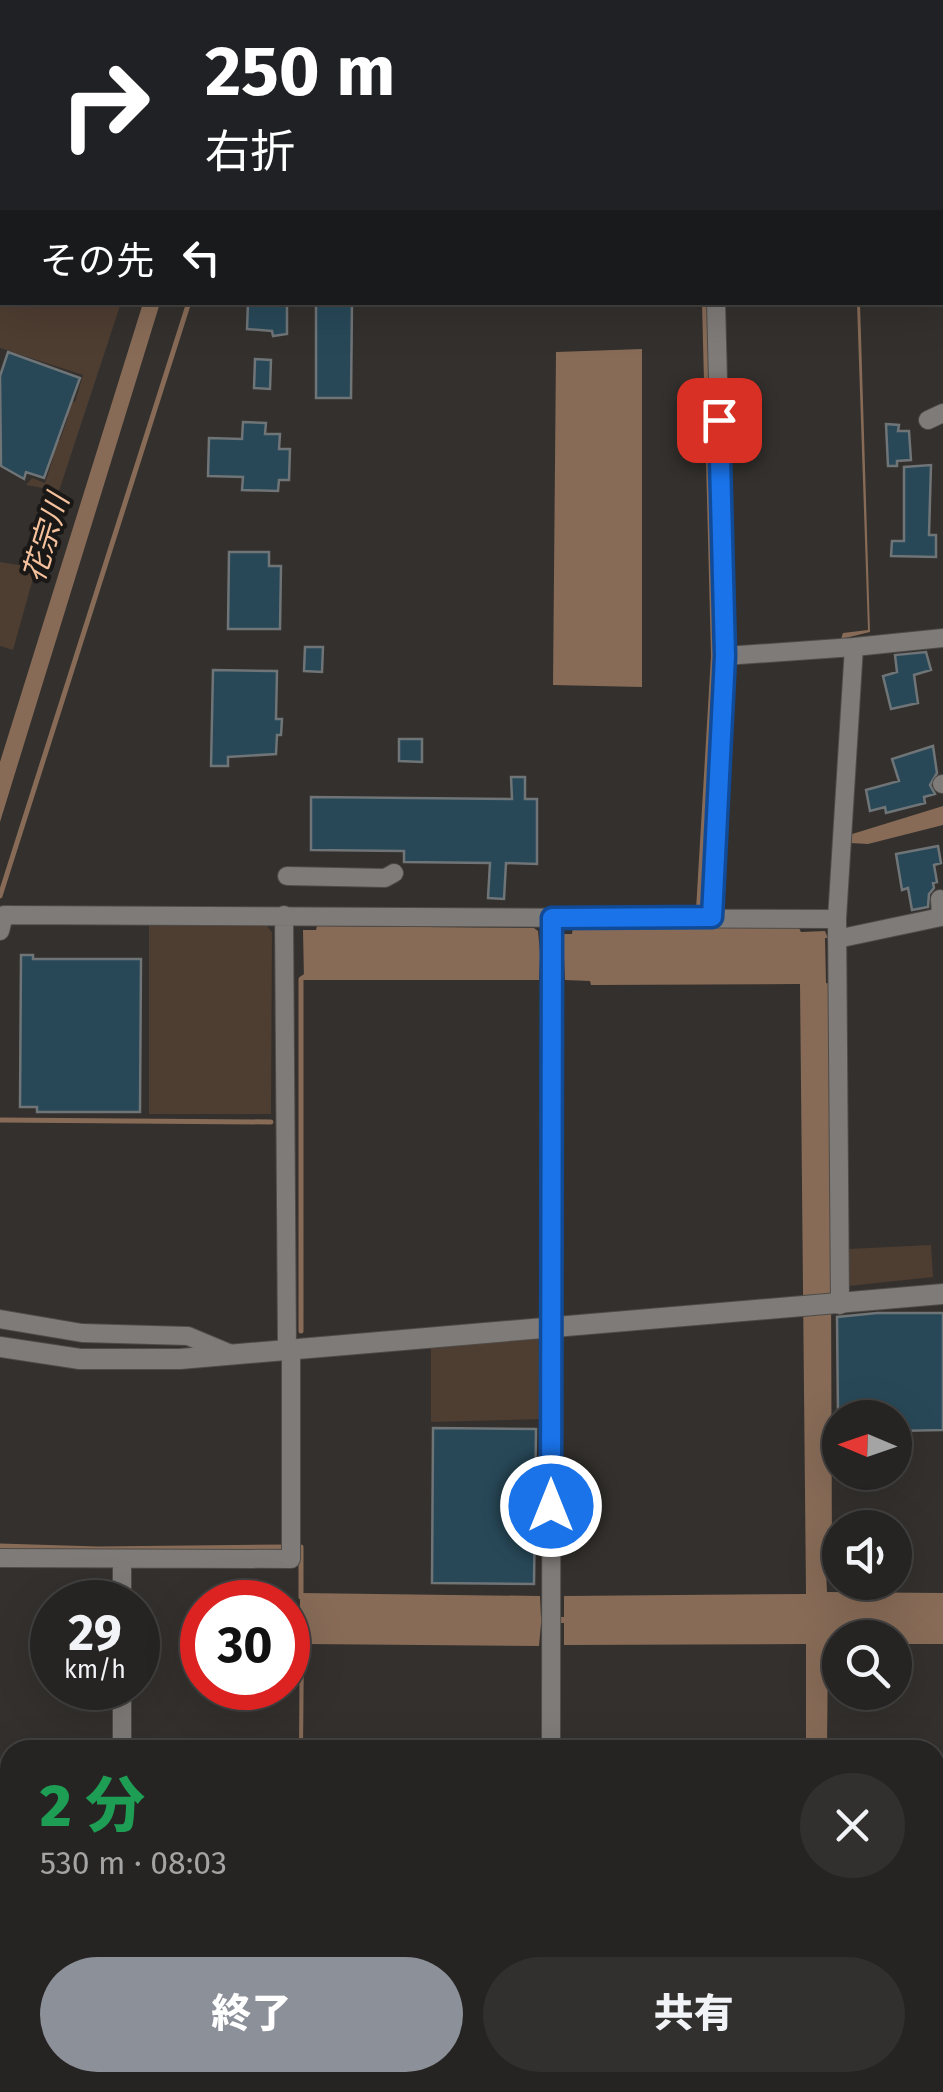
<!DOCTYPE html>
<html lang="ja">
<meta charset="utf-8">
<style>
body{margin:0;font-family:"Fira Sans","Noto Sans JP",sans-serif;background:#32302f;color:#f1f3f6;height:100vh;display:flex;flex-direction:column;font-size:38px;white-space:nowrap}
*{box-sizing:border-box;margin:0}
p{font-size:32px;color:#a4a4a5}
.icon{flex:none;width:55px;height:55px;fill:none;stroke:currentColor;stroke-width:2;stroke-linecap:round;stroke-linejoin:round}
.map{position:relative;flex:1;overflow:hidden}
.details{position:absolute;left:0px;top:1740px;width:945px;height:352px;display:flex;flex-direction:column;background:#262422;border-radius:30px 30px 0 0;box-shadow:0 10px 40px #0002,0 0 0 2px #424140}
.details>*{flex:none}
.guide{position:absolute;left:0px;top:0px;width:945px;height:305px;box-shadow:0 10px 40px #0002,0 0 0 2px #424140;background:#202124;color:#fff;overflow:hidden}
.needle{width:65px;rotate:272deg}
.buttons{position:absolute;left:822px;top:1400px;display:grid;gap:20px}
.buttons a{display:grid;place-items:center;width:90px;height:90px;border-radius:50%;background:#262422;box-shadow:0 10px 40px #0002,0 0 0 2px #424140;font-size:50px}
.speed{position:absolute;left:30px;top:1580px;display:flex;gap:20px;font-size:50px;font-weight:700;text-align:center}
.speed>*{display:grid;place-content:center;width:130px;height:130px;border-radius:50%;background:#262422;box-shadow:0 10px 40px #0002,0 0 0 2px #424140;line-height:1}
.speed small{font-size:25px;font-weight:400}
.speed .limit{border:15px solid #d22;background:#fff;color:#111}
.pin{position:absolute;display:grid;place-items:center;width:85px;height:85px;color:#fff;margin:-42px;border-radius:20px;box-shadow:0 5px 15px #0006}
.me{position:absolute;width:110px;margin:-55px;rotate:0deg;stroke-linejoin:round;filter:drop-shadow(0 0 8px #0008)}
.turn{display:flex;align-items:center;gap:35px;height:210px;padding:0 40px;font-size:45px}
.turn .icon{width:130px;height:130px;stroke-width:2.5}
.turn b{display:block;font-size:70px;line-height:85px}
.then{display:flex;align-items:center;height:95px;padding:0 40px;background:#0003;gap:20px;font-size:38px}
.round{display:grid;place-items:center;flex:none;width:105px;height:105px;border-radius:52px;background:#32302f}
.summary{display:flex;align-items:center;justify-content:space-between;height:170px;padding:0 40px}
h1{font-size:60px;font-weight:800;line-height:75px;color:#1e9e55}
.button{display:flex;gap:20px;margin-top:auto;padding:20px 40px}
.button a{flex:1;height:115px;border-radius:60px;background:#8c9099;color:#fff;font-size:40px;font-weight:800;line-height:115px;text-align:center}
.button a+a{background:#32302f;color:#f1f3f6}
.map>svg:first-child{display:block}
.green{fill:#4e3d31}
.water{fill:#876b57}
.lines{fill:none;stroke-linecap:round;stroke-linejoin:round}
.stream{stroke:#876b57;stroke-width:5}
.building{fill:#284858;stroke:#6f7477;stroke-width:2.5}
.minor-casing{stroke:#4e4b48;stroke-width:20}
.tertiary-casing{stroke:#4e4b48;stroke-width:22}
.minor{stroke:#7f7b78;stroke-width:18}
.tertiary{stroke:#7f7b78;stroke-width:20}
.route-casing{stroke:#114b97;stroke-width:25}
.route{stroke:#1a73e8;stroke-width:18}
.labels{text-anchor:middle;stroke-width:8;stroke-linejoin:round;paint-order:stroke}
.water-label{font-size:30px;font-style:italic;fill:#f4c19c;stroke:#1a1817}
</style>
<div class="map">
<svg width="943" height="2092" viewBox="0 0 943 2092">
<rect width="100%" height="100%" fill="#33302d"/>
<path class="green" d="M0,209L2,302L121,303L59,491L26,485L32,478L45,483L53,458L44,453L52,438L60,440L68,417L60,414L64,400L75,402L83,375L0,348Z
M0,562L36,568L13,650L0,646Z
M149,924L266,925L272,932L271,1114H149Z
M931,1245L933,1277L849,1286L848,1249Z
M539,1338L543,1339L544,1419L431,1422V1347Z
M0,1783H10V1887H0Z"/>
<path class="water" d="M707,302L716,661L701,911L696,910L711,656L702,303Z
M143,303H160L0,822V762Z
M857,303H860L870,632L841,639L843,633L868,630Z
M642,349V687L553,685L556,352Z
M943,806V825L868,844L850,843L849,835Z
M317,926L534,928L538,931L540,952L564,951L563,934H572L573,926L799,928L801,932L825,931L827,936L831,926L830,938H825L826,983L830,984L832,1567L826,1571L827,1592L943,1593V1644H895V1638H840V1644H828L827,1750H806V1644L564,1645V1623L541,1624L539,1646L304,1644L303,1750H299L300,1593L540,1596L541,1617H564V1596L806,1594L800,984L591,985L590,981L565,980L564,957L540,958L539,980H304L303,930H316Z"/>
<g class="lines">
<path class="stream" d="M142,2V0
M292,2L293,0
M0,896L189,302
M0,1120L271,1122
M301,1331V979L304,977
M0,1546L98,1549L286,1547
M297,1547H301V1597
M0,2057H10"/>
</g>
<path class="building" d="M248,302H287V334L273,336L272,331L247,329Z
M316,302H352L351,398H316Z
M8,352L80,378L44,478L26,472L24,479L1,466L0,376Z
M255,359L271,360L270,389L254,388Z
M243,422L266,423L265,434H280L279,449H290L289,480H279L278,491L242,490L243,477L208,476L209,438L242,439Z
M886,424L899,425L898,431H909L911,460L897,461V466H888Z
M931,465L929,535H936V557L891,556L892,541H904V467Z
M229,552H269V566H281L280,629H228Z
M305,647H323L322,672L304,671Z
M926,652L931,670L914,675L918,703L891,709L883,676L897,672L895,655Z
M213,670L277,671L276,719H282L281,735H277L276,754L228,757V766H211Z
M399,739H422V762L399,761Z
M933,746L937,773L930,785L935,794L924,797L925,803L886,813L885,807L870,811L866,790L899,781L892,759Z
M511,777H525V799H537V864L506,863L504,899L488,898L490,863L404,862V851L311,850V797L512,799Z
M938,846L941,863L934,865L937,882L933,883L934,888L929,894L928,907L912,910L908,888L902,890L896,854Z
M21,955H33V959H141L140,1112H37V1107H20Z
M877,1313H943V1430L895,1431V1416H838L837,1317Z
M433,1428L536,1429L534,1584L432,1583Z"/>
<g class="lines">
<defs>
<path id="minor" d="M639,2V0
M942,295H943
M928,420L943,413
M725,656L854,647
M942,784H943
M287,876L385,878L394,873
M284,915L287,1349
M712,917L725,656L716,302
M0,931L4,915L837,919
M837,939L941,917L940,899
M840,1305L837,919L854,647L943,638
M0,1319L82,1333L188,1336L231,1354
M0,1558L291,1559V1349
M122,1559V1602
M122,1688V1750
M551,1750L552,918
M935,2065H943
M0,2067H10
M550,2082V2092"/>
<path id="tertiary" d="M0,1347L80,1359H180L943,1294"/>
</defs>
<use href="#minor" class="minor-casing"/>
<use href="#tertiary" class="tertiary-casing"/>
<use href="#minor" class="minor"/>
<use href="#tertiary" class="tertiary"/>
</g>
<g class="lines">
<defs>
<path id="route" d="M551,1506L552,918L712,917L725,656L719,420"/>
</defs>
<use href="#route" class="route-casing"/>
<use href="#route" class="route"/>
</g>
<g class="labels">
<g class="water-label">
<text transform="translate(46 538) rotate(-73)" y="10">花宗川</text>
</g>
</g>
</svg>
<div class="buttons">
<a><svg class="needle" viewBox="-14 -14 28 28"><path d="M0-13l5 13h-10z" fill="#e53935"/><path d="M0 13l5-13h-10z" fill="#a4a4a5"/></svg></a>
<a><svg class="icon" aria-label="sound" viewBox="0 0 24 24"><path d="M4 9h4l5-4v14l-5-4H4zM17 9q2 3 0 6"/></svg></a>
<a><svg class="icon" aria-label="search" viewBox="0 0 24 24"><circle cx="10" cy="10" r="6"/><path d="M15 15l6 6"/></svg></a>
</div>
<div class="speed"><div>29<small>km/h</small></div><div class="limit">30</div></div>
<div class="pin" style="left:719px;top:420px;background:#d93025"><svg class="icon" aria-label="arrive" viewBox="0 0 24 24"><path d="M6 21V4h12l-3 4 3 4H6"/></svg></div>
<svg class="me" style="left:551px;top:1506px" viewBox="-20 -20 40 40"><circle r="17" fill="#1a73e8" stroke="#fff" stroke-width="3"/><path d="M0-11L8 9 0 5-8 9z" fill="#fff"/></svg>
<div class="guide">
<div class="turn"><svg class="icon" aria-label="right" viewBox="0 0 24 24"><path d="M7 20v-9h11M14 6l5 5-5 5"/></svg><div><b>250 m</b>右折</div></div>
<div class="then">その先<svg class="icon" aria-label="left" viewBox="0 0 24 24"><path d="M17 20v-9H6M10 6l-5 5 5 5"/></svg></div>
</div>
<section class="details">
<div class="summary"><div><h1>2 分</h1><p>530 m · 08:03</p></div><a class="round"><svg class="icon" aria-label="close" viewBox="0 0 24 24"><path d="M6 6l12 12M18 6L6 18"/></svg></a></div>
<div class="button"><a>終了</a><a>共有</a></div>
</section>
</div>
